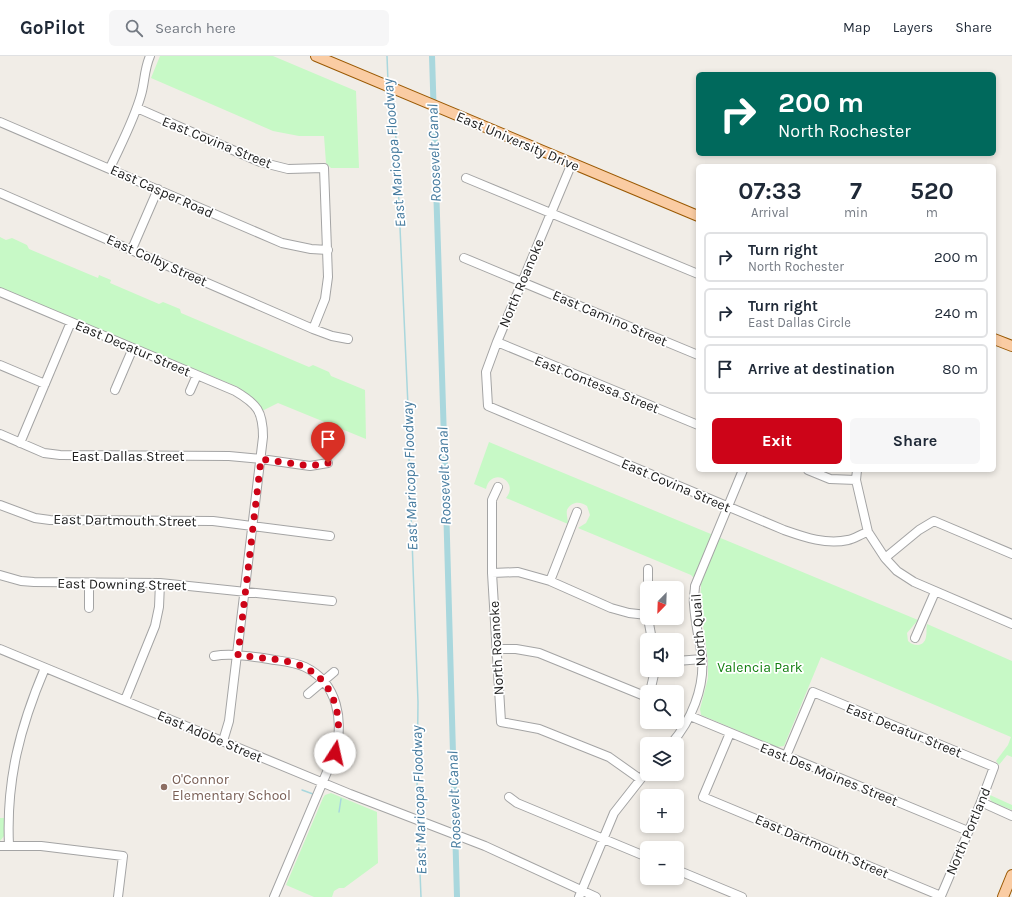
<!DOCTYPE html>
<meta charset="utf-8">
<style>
body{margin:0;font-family:Karla,sans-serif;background:#f6f6f7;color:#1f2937;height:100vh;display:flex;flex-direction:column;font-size:15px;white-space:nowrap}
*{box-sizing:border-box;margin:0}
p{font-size:13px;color:#747a83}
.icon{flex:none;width:22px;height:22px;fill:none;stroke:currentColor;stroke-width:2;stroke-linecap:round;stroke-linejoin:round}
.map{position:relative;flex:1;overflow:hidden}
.sheet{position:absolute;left:696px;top:108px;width:300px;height:308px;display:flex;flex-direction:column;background:#fff;border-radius:6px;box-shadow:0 2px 6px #0003}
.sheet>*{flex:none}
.hud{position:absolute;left:696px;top:16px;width:300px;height:84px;border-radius:6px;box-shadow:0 2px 6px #0003;background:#00695c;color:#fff;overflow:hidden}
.needle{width:26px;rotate:203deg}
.fabs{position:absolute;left:640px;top:525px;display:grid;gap:8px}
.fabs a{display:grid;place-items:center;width:44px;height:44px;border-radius:6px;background:#fff;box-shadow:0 2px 6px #0003;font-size:20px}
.pin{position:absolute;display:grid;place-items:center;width:34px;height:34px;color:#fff;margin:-41px -17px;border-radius:50% 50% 50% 0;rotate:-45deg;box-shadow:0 0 4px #0007}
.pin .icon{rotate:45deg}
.me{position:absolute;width:44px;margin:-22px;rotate:10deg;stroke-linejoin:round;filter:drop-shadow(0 0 3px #0008)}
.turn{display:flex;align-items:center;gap:14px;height:84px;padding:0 16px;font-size:18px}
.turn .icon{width:52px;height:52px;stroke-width:2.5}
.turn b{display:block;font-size:28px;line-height:34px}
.eta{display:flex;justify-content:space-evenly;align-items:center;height:68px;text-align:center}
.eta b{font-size:24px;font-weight:700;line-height:28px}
.button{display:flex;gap:8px;margin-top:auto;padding:8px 16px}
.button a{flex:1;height:46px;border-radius:6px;background:#cd0418;color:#fff;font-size:16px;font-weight:700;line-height:46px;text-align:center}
.button a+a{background:#f6f6f7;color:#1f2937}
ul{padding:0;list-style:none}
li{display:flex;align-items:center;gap:12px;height:50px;margin:0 8px 6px;padding:0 8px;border:2px solid #e0e1e3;border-radius:6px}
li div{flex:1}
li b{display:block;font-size:15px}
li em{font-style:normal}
header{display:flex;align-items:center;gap:24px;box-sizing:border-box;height:56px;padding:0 20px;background:#fff;border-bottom:1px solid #e0e1e3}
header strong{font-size:19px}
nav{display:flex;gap:22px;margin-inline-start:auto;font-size:14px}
.search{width:280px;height:36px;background:#f6f6f7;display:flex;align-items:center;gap:10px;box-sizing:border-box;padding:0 14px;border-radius:6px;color:#747a83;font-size:15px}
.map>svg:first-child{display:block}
.park{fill:#c7f9c6}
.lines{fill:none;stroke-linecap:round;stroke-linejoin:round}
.stream{stroke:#a9d7dd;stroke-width:1.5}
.canal{stroke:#a9d7dd;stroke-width:6}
.minor-casing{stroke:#a4a4a4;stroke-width:10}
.major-casing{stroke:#9a5903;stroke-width:12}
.minor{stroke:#fff;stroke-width:8}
.major{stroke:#facca3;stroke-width:10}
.route{stroke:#cd0418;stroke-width:7;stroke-dasharray:0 12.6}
.education-dot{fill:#8d6e63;stroke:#fff;stroke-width:1.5}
.labels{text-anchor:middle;stroke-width:3.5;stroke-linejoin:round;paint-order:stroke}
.street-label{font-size:14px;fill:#202020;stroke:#fff}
.park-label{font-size:14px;fill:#107f0e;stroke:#fff}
.education-label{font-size:14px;fill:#785e54;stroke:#fff;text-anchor:start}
.water-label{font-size:15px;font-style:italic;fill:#477c9f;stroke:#fff}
</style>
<header>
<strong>GoPilot</strong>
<div class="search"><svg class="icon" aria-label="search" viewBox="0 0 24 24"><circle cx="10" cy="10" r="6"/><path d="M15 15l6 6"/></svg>Search here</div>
<nav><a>Map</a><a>Layers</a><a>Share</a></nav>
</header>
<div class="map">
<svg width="1012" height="841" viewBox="0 0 1012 841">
<rect width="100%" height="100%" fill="#f1ede7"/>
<path class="park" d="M160,0H273L356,35L359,112H331L326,107L324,80H299L273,75L151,22Z
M0,181L6,184L12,182L27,189L29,193L98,222L99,219L111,224L110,227L159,248L163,246L180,253L181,257L309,311L313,309L329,316L331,320L365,334L366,383L278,347L262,355L256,345L238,331L0,232Z
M489,386L918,564L907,577L908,585C914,591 924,591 926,581C927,577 926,572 927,568L1012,605V701L1007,699L999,709L996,705L1008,689L1011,681L821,601L784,690L777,691L701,659L700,653L708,622V604L700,548L701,529L691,519L578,472L586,467L590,459L587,450C581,445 571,445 567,454C566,458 568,463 568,468L506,442C520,425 491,410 486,433L474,428Z
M331,737L377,756L378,807L344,832H339L334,835L332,841H314L286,829L323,742L325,739Z
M990,739L1012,749V754L992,746L990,743Z
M0,762H4V780L0,785Z"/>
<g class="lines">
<path class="stream" d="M387,0L388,26
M389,34L396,82L408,350L409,402L418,646L417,738L418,761
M302,734L313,738
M339,756L341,743
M418,767L421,841"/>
<path class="canal" d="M432,0L446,447L457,841"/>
<defs>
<path id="minor" d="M137,52L260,106L288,113L324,112L328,221L325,243L313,273
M0,66L282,187L311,193L328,194
M572,107L497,286L486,316L488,350L784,474C804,481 826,489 848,484C854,483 861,478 868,476
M110,112C121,88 134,64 141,39C145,25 144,14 150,0
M466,122L698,218
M0,137L313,273L332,280L348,283
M132,193L158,133
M464,202L698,299
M0,236L235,335C257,348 263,355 263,381L229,665L223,685
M497,286L698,369
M0,309L45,328
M115,334L133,292
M190,335L197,319
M0,378L44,397L60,399L229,400L261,403L310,410L328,407
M20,387L71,266
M808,414L830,423L856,424
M857,414L856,424L868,476L885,502L919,474L934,465L1012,498
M498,431L492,444V517L501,666L539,673L609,701L640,723
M0,449L35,462L50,464L213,465L330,480
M885,502L897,515L914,526L1012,568
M492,517L518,516L550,525L611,552L629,557L647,559
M0,519L21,525L34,526L160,527L332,545
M550,525L577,456
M89,528V552
M648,532V513
M648,562L652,584
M915,582L935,536
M0,593L350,738L485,790L596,841
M496,593H516L539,597L647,641
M214,600C230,597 246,600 263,602C277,605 292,605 305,611C338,627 344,665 335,697L274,841
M677,605L702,603
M650,636L655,614
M308,638L334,616
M125,644L155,570L159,551L160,527
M690,660L968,775
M730,677L703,741L941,840L981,746L994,711L813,636L786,700
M671,688C691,665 705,632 702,600C699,583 695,566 694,548C693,542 695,536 695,530L743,414
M509,741L517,747L647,801
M981,746L1012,760
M9,789C6,724 20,671 45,612
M0,790H41L123,800L118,841
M677,814L742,841
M579,841L614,757L647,715"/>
<path id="major" d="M316,0L698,160
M994,283L1012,290
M1003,841L1012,819"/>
</defs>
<use href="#minor" class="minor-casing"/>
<use href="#major" class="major-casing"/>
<use href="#minor" class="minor"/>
<use href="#major" class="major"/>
</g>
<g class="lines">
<path class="route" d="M328,407L310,410L261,403L238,599C256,602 276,602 293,607C334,618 345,661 335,697"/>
</g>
<circle class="education-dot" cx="164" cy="731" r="4"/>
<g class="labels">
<g class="street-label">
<text transform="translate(518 85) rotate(23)" y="5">East University Drive</text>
<text transform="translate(217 86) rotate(22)" y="5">East Covina Street</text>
<text transform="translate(162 135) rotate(24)" y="5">East Casper Road</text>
<text transform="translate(157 204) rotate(24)" y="5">East Colby Street</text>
<text transform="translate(521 227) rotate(-67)" y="5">North Roanoke</text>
<text transform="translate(610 262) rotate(23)" y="5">East Camino Street</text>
<text transform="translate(133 292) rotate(23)" y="5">East Decatur Street</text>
<text transform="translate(597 328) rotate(22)" y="5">East Contessa Street</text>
<text x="128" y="405">East Dallas Street</text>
<text transform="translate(676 429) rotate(23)" y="5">East Covina Street</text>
<text transform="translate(125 464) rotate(1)" y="5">East Dartmouth Street</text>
<text transform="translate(122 528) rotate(1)" y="5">East Downing Street</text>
<text transform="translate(698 574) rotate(-94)" y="5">North Quail</text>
<text transform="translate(496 592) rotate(-93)" y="5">North Roanoke</text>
<text transform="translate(904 674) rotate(22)" y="5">East Decatur Street</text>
<text transform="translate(210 680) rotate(23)" y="5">East Adobe Street</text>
<text transform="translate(829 718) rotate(22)" y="5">East Des Moines Street</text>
<text transform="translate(968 775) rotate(-67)" y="5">North Portland</text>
<text transform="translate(822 790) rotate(23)" y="5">East Dartmouth Street</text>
</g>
<g class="park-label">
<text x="760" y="616">Valencia Park</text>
</g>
<g class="education-label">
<text x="172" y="728">O'Connor<tspan x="172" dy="16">Elementary School</tspan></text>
</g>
<g class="water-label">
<text transform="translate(394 97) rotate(-95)" y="5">East Maricopa Floodway</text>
<text transform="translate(434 97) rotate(-92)" y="5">Roosevelt Canal</text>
<text transform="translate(410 420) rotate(-92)" y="5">East Maricopa Floodway</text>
<text transform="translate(444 420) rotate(-92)" y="5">Roosevelt Canal</text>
<text transform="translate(419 744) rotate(-92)" y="5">East Maricopa Floodway</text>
<text transform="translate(454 744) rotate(-92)" y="5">Roosevelt Canal</text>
</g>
</g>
</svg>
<div class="fabs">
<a><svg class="needle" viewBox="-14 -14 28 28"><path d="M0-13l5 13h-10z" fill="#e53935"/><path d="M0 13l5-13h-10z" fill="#747a83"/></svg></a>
<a><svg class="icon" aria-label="sound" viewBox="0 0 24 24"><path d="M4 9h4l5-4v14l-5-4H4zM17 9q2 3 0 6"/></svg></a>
<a><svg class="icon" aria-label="search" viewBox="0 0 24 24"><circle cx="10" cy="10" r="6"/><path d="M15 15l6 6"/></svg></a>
<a><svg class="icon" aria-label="layers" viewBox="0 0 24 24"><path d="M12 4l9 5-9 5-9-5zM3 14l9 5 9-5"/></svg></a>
<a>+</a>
<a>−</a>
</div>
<div class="pin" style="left:328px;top:407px;background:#d93025"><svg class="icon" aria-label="arrive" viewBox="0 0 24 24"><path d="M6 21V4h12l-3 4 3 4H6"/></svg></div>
<svg class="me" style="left:335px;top:697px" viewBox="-20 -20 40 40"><circle r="19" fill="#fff"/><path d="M0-13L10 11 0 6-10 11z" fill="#cd0418"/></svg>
<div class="hud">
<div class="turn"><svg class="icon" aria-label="right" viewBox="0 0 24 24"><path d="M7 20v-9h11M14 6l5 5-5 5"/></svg><div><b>200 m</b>North Rochester</div></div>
</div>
<section class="sheet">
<div class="eta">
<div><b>07:33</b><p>Arrival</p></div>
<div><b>7</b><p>min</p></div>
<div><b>520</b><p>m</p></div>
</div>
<ul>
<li><svg class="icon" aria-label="right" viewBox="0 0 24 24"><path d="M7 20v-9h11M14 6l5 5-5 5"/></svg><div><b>Turn right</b><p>North Rochester</p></div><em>200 m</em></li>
<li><svg class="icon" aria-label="right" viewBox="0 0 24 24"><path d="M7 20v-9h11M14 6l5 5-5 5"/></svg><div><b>Turn right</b><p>East Dallas Circle</p></div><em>240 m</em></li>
<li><svg class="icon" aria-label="arrive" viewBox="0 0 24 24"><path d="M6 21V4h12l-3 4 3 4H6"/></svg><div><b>Arrive at destination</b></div><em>80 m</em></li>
</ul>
<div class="button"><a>Exit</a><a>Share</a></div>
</section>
</div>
